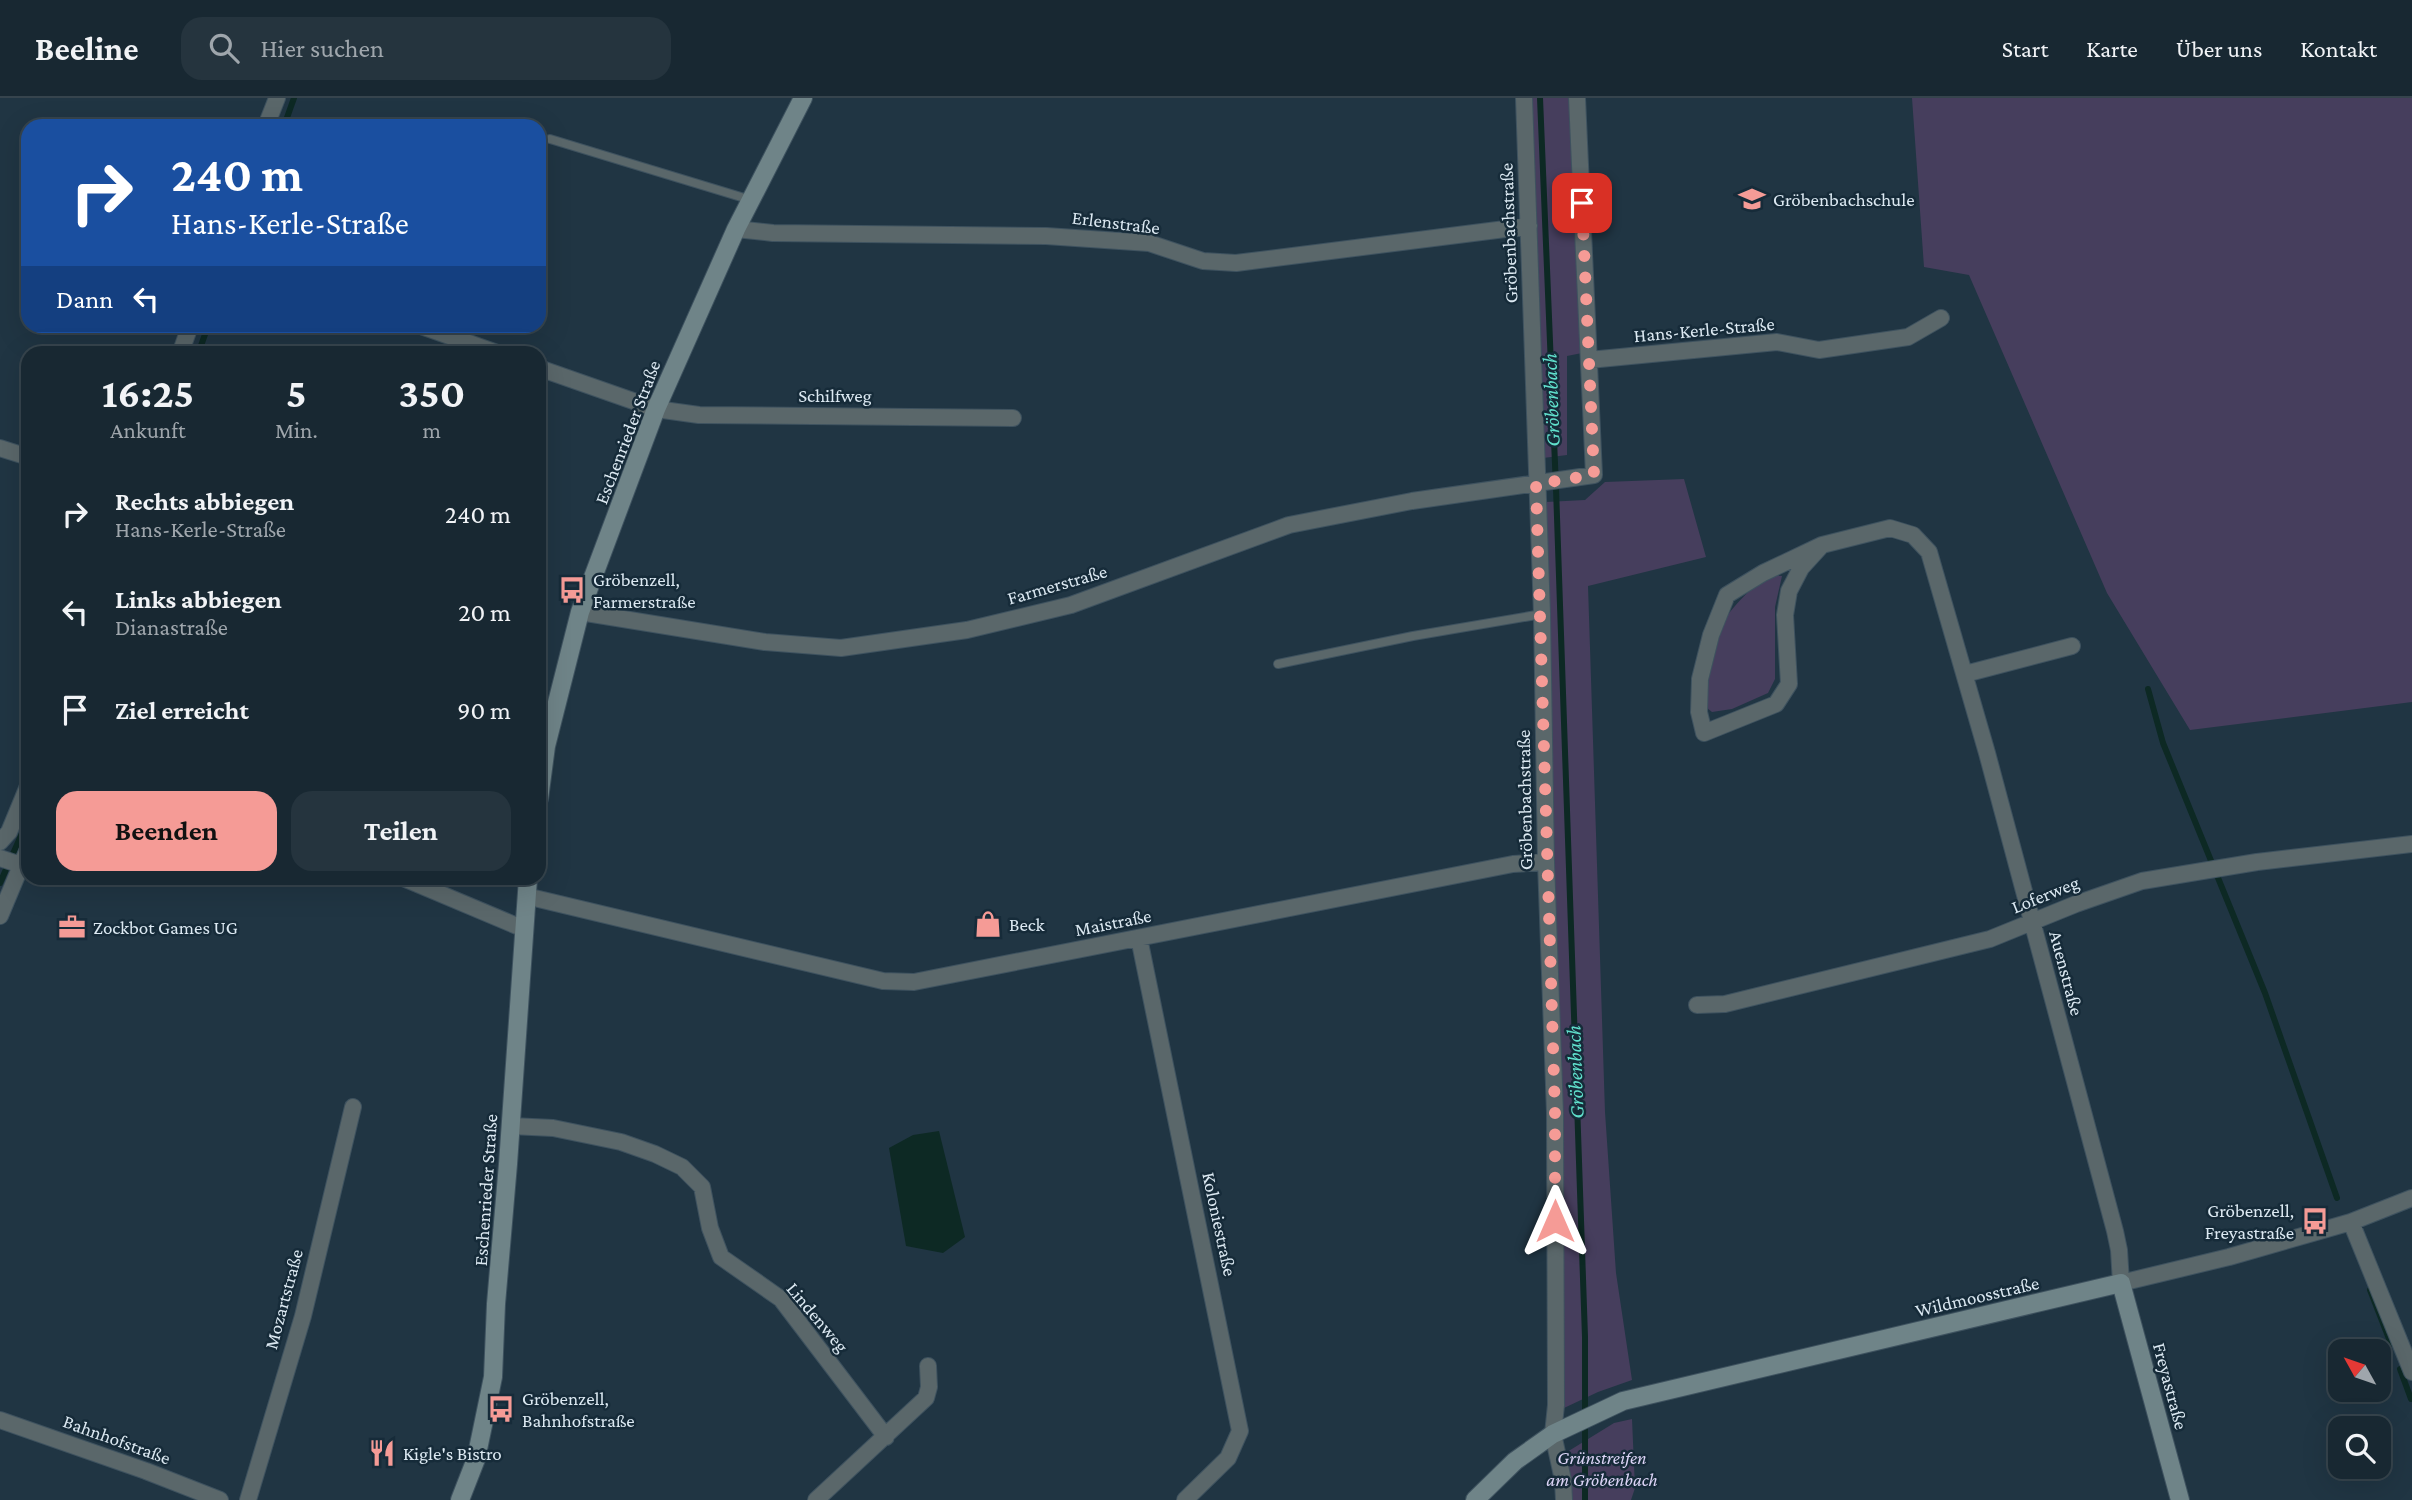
<!DOCTYPE html>
<html lang="de">
<meta charset="utf-8">
<style>
body{margin:0;font-family:"Crimson Pro",serif;background:#25343e;color:#f1f3f6;height:100vh;display:flex;flex-direction:column;font-size:26px;white-space:nowrap}
*{box-sizing:border-box;margin:0}
p{font-size:23px;color:#9fa6ac}
.icon{flex:none;width:38px;height:38px;fill:none;stroke:currentColor;stroke-width:2;stroke-linecap:round;stroke-linejoin:round}
.map{position:relative;flex:1;overflow:hidden}
.details{position:absolute;left:21px;top:248px;width:525px;height:539px;display:flex;flex-direction:column;background:#182832;border-radius:21px;box-shadow:0 7px 28px #0002,0 0 0 2px #36444d}
.details>*{flex:none}
.banner{position:absolute;left:21px;top:21px;width:525px;height:214px;border-radius:21px;box-shadow:0 7px 28px #0002,0 0 0 2px #36444d;background:#1a4fa0;color:#fff;overflow:hidden}
.needle{width:46px;rotate:310deg}
.controls{position:absolute;left:2328px;top:1241px;display:grid;gap:14px}
.controls a{display:grid;place-items:center;width:63px;height:63px;border-radius:14px;background:#182832;box-shadow:0 7px 28px #0002,0 0 0 2px #36444d;font-size:35px}
.pin{position:absolute;display:grid;place-items:center;width:60px;height:60px;color:#fff;margin:-30px;border-radius:14px;box-shadow:0 4px 10px #0006}
.me{position:absolute;width:77px;margin:-38px;rotate:0deg;stroke-linejoin:round;filter:drop-shadow(0 0 5px #0008)}
.turn{display:flex;align-items:center;gap:24px;height:147px;padding:0 35px;font-size:32px}
.turn .icon{width:91px;height:91px;stroke-width:2.5}
.turn b{display:block;font-size:49px;line-height:60px}
.then{display:flex;align-items:center;height:66px;padding:0 35px;background:#0003;gap:14px;font-size:26px}
.eta{display:flex;justify-content:space-evenly;align-items:center;height:119px;text-align:center}
.eta b{font-size:42px;font-weight:700;line-height:49px}
.cta{display:flex;gap:14px;margin-top:auto;padding:14px 35px}
.cta a{flex:1;height:80px;border-radius:21px;background:#f59b96;color:#111;font-size:28px;font-weight:700;line-height:80px;text-align:center}
.cta a+a{background:#25343e;color:#f1f3f6}
ul{padding:0;list-style:none}
li{display:flex;align-items:center;gap:21px;height:98px;padding:0 35px}
li div{flex:1}
li b{display:block;font-size:26px}
li em{font-style:normal}
header{display:flex;align-items:center;gap:42px;box-sizing:border-box;height:98px;padding:0 35px;background:#182832;border-bottom:2px solid #36444d}
header strong{font-size:33px}
nav{display:flex;gap:38px;margin-inline-start:auto;font-size:24px}
.search{width:490px;height:63px;background:#25343e;display:flex;align-items:center;gap:18px;box-sizing:border-box;padding:0 24px;border-radius:21px;color:#9fa6ac;font-size:26px}
.map>svg:first-child{display:block}
.green{fill:#463e5d}
.water{fill:#0d2924}
.lines{fill:none;stroke-linecap:round;stroke-linejoin:round}
.stream{stroke:#0d2924;stroke-width:6}
.lane-casing{stroke:#3e525f;stroke-width:10}
.street-casing{stroke:#3e525f;stroke-width:18}
.secondary-casing{stroke:#3e525f;stroke-width:20}
.lane{stroke:#5a676a;stroke-width:8}
.street{stroke:#5a676a;stroke-width:16}
.secondary{stroke:#6f8488;stroke-width:18}
.route{stroke:#f59b96;stroke-width:12;stroke-dasharray:0 21.6}
.labels{text-anchor:middle;stroke-width:5;stroke-linejoin:round;paint-order:stroke}
.poi-label{font-size:19px;fill:#dce9f2;stroke:#162b39;text-anchor:start}
.street-label{font-size:19px;fill:#dce9f2;stroke:#162b39}
.park-label{font-size:19px;font-style:italic;fill:#ddd5f7;stroke:#162b39}
.water-label{font-size:21px;font-style:italic;fill:#60e0cc;stroke:#162b39}
</style>
<header>
<strong>Beeline</strong>
<div class="search"><svg class="icon" aria-label="search" viewBox="0 0 24 24"><circle cx="10" cy="10" r="6"/><path d="M15 15l6 6"/></svg>Hier suchen</div>
<nav><a>Start</a><a>Karte</a><a>Über uns</a><a>Kontakt</a></nav>
</header>
<div class="map">
<svg width="2412" height="1402" viewBox="0 0 2412 1402">
<rect width="100%" height="100%" fill="#203543"/>
<path class="green" d="M1531,0H1571L1582,255L1567,258V357L1543,360Z
M1912,0H2412V604L2190,632L2107,495L1969,177L1924,169Z
M1684,381L1706,459L1588,488L1605,1014L1616,1175L1632,1282L1598,1294L1564,1310L1546,404L1585,402L1605,384Z
M1769,477L1782,478L1775,509V581L1768,595L1732,611L1712,614L1702,606C1704,590 1704,573 1708,558C1715,525 1743,496 1769,477Z
M1632,1321L1635,1390L1631,1402H1569L1567,1354L1614,1325Z"/>
<path class="water" d="M939,1033L965,1139L943,1155L906,1148L889,1050L913,1037Z"/>
<g class="lines">
<path class="stream" d="M1540,0L1556,390L1585,1239V1402
M284,28L294,0
M198,256L208,228
M2148,591L2163,645L2265,895L2337,1100
M0,785L28,722
M2370,1192L2391,1246
M2400,1271L2411,1301"/>
<defs>
<path id="lane" d="M550,41L751,102
M25,101L28,102
M1278,566L1413,538L1542,516"/>
<path id="street" d="M1524,0L1542,516L1546,764L1555,1015L1556,1307L1553,1336L1563,1382L1564,1402
M266,28L277,0
M736,131L773,135L1046,138L1149,145L1203,163L1236,165L1529,128
M421,228L500,256
M180,256L190,228
M1589,262L1777,244L1819,252L1908,239L1941,220
M539,270L656,311L699,317L1013,320
M0,350L28,359
M1822,447L1801,470L1789,493L1785,517L1789,586L1776,606L1704,635L1699,614L1700,581L1711,537L1727,497L1763,475L1822,447L1890,430L1913,437L1929,454L1987,655L2115,1133L2119,1152L2121,1185L2229,1159L2351,1124L2412,1100
M580,514L765,544L841,550L967,532L1071,507L1289,427L1412,403L1594,377L1577,0
M1965,576L2072,548
M0,744L9,734L28,688
M0,760L21,767
M403,780L524,831
M526,798L883,883L914,884L1513,766L1546,764
M0,818L28,751
M1139,840L1240,1333L1228,1360L1185,1402
M1697,907L1725,906L1990,841L2076,806L2142,783L2257,764L2412,746
M511,1028L553,1030L621,1044L655,1056L682,1069L702,1089L710,1130L721,1159L781,1201L886,1339
M2351,1124L2412,1274
M0,1322L146,1373L220,1402
M248,1402L303,1218L353,1009
M816,1402L926,1300L929,1289L928,1268"/>
<path id="secondary" d="M539,701L546,648L580,514L656,311L736,131L803,0
M460,1402L476,1361L493,1279L496,1206L508,1066L528,780
M1475,1402L1515,1363L1553,1336L1623,1303L2121,1185L2180,1402"/>
</defs>
<use href="#lane" class="lane-casing"/>
<use href="#street" class="street-casing"/>
<use href="#secondary" class="secondary-casing"/>
<use href="#lane" class="lane"/>
<use href="#street" class="street"/>
<use href="#secondary" class="secondary"/>
</g>
<g class="lines">
<path class="route" d="M1555,1123V1015L1536,386L1594,377L1582,105"/>
</g>
<defs>
<symbol id="school-bare" viewBox="-9 -9 18 18"><path d="M0-5L7-2L0 1L-7-2ZM-4 1L0 2.5L4 1V4Q0 6-4 4Z" fill="#f59b96" stroke="#162b39" stroke-width="2.5" paint-order="stroke"/></symbol>
<symbol id="bus-bare" viewBox="-9 -9 18 18"><path d="M-5-6H5V4H4V6H2V4H-2V6H-4V4H-5ZM-3.5-4V0h7V-4ZM-3.5 1.2v1.5H-2V1.2ZM2 1.2v1.5H3.5V1.2Z" fill="#f59b96" stroke="#162b39" stroke-width="2.5" paint-order="stroke"/></symbol>
<symbol id="shop-bare" viewBox="-9 -9 18 18"><path d="M-5-2.5h2.3a2.7 3.5 0 0 1 5.4 0H5L5.5 6h-11ZM-1.5-2.5h3a1.5 2.3 0 0 0-3 0Z" fill="#f59b96" stroke="#162b39" stroke-width="2.5" paint-order="stroke"/></symbol>
<symbol id="office-bare" viewBox="-9 -9 18 18"><path d="M-6-3h4V-5.5h4V-3h4V5H-6ZM-1-4.5V-3h2v-1.5ZM-6 0V1H6V0Z" fill="#f59b96" stroke="#162b39" stroke-width="2.5" paint-order="stroke"/></symbol>
<symbol id="restaurant-bare" viewBox="-9 -9 18 18"><path d="M-5-6h1v4h1v-4h1v4h1v-4h1v5L-1.5 .5V6h-2V.5L-5-1ZM5-6V6H3V1.5H1.5Q1.5-4 5-6Z" fill="#f59b96" stroke="#162b39" stroke-width="2.5" paint-order="stroke"/></symbol>
</defs>
<g fill-rule="evenodd">
<use href="#school-bare" x="1733" y="82" width="38" height="38"/>
<use href="#bus-bare" x="553" y="473" width="38" height="38"/>
<use href="#shop-bare" x="969" y="807" width="38" height="38"/>
<use href="#office-bare" x="53" y="810" width="38" height="38"/>
<use href="#bus-bare" x="2296" y="1104" width="38" height="38"/>
<use href="#bus-bare" x="482" y="1292" width="38" height="38"/>
<use href="#restaurant-bare" x="363" y="1336" width="38" height="38"/>
</g>
<g class="labels">
<g class="poi-label">
<text x="1773" y="108">Gröbenbachschule</text>
<text x="593" y="488">Gröbenzell,<tspan x="593" dy="22">Farmerstraße</tspan></text>
<text x="1009" y="833">Beck</text>
<text x="93" y="836">Zockbot Games UG</text>
<text x="2294" y="1119" text-anchor="end">Gröbenzell,<tspan x="2294" dy="22">Freyastraße</tspan></text>
<text x="522" y="1307">Gröbenzell,<tspan x="522" dy="22">Bahnhofstraße</tspan></text>
<text x="403" y="1362">Kigle's Bistro</text>
</g>
<g class="street-label">
<text transform="translate(1116 124) rotate(7)" y="7">Erlenstraße</text>
<text transform="translate(1508 135) rotate(-92)" y="7">Gröbenbachstraße</text>
<text transform="translate(1704 231) rotate(-5)" y="7">Hans-Kerle-Straße</text>
<text x="835" y="304">Schilfweg</text>
<text transform="translate(627 334) rotate(-69)" y="7">Eschenrieder Straße</text>
<text transform="translate(1057 486) rotate(-16)" y="7">Farmerstraße</text>
<text transform="translate(1524 702) rotate(-91)" y="7">Gröbenbachstraße</text>
<text transform="translate(2045 796) rotate(-22)" y="7">Loferweg</text>
<text transform="translate(1113 824) rotate(-11)" y="7">Maistraße</text>
<text transform="translate(2067 875) rotate(75)" y="7">Auenstraße</text>
<text transform="translate(485 1092) rotate(-86)" y="7">Eschenrieder Straße</text>
<text transform="translate(1220 1126) rotate(78)" y="7">Koloniestraße</text>
<text transform="translate(1977 1198) rotate(-13)" y="7">Wildmoosstraße</text>
<text transform="translate(283 1201) rotate(-75)" y="7">Mozartstraße</text>
<text transform="translate(818 1219) rotate(50)" y="7">Lindenweg</text>
<text transform="translate(2171 1288) rotate(75)" y="7">Freyastraße</text>
<text transform="translate(117 1341) rotate(20)" y="7">Bahnhofstraße</text>
</g>
<g class="park-label">
<text x="1602" y="1366">Grünstreifen<tspan x="1602" dy="22">am Gröbenbach</tspan></text>
</g>
<g class="water-label">
<text transform="translate(1551 302) rotate(-92)" y="7">Gröbenbach</text>
<text transform="translate(1575 974) rotate(-92)" y="7">Gröbenbach</text>
</g>
</g>
</svg>
<div class="controls">
<a><svg class="needle" viewBox="-14 -14 28 28"><path d="M0-13l5 13h-10z" fill="#e53935"/><path d="M0 13l5-13h-10z" fill="#9fa6ac"/></svg></a>
<a><svg class="icon" aria-label="search" viewBox="0 0 24 24"><circle cx="10" cy="10" r="6"/><path d="M15 15l6 6"/></svg></a>
</div>
<div class="pin" style="left:1582px;top:105px;background:#d93025"><svg class="icon" aria-label="arrive" viewBox="0 0 24 24"><path d="M6 21V4h12l-3 4 3 4H6"/></svg></div>
<svg class="me" style="left:1555px;top:1123px" viewBox="-20 -20 40 40"><path d="M0-17L14 15 0 8-14 15z" fill="#f59b96" stroke="#fff" stroke-width="4"/></svg>
<div class="banner">
<div class="turn"><svg class="icon" aria-label="right" viewBox="0 0 24 24"><path d="M7 20v-9h11M14 6l5 5-5 5"/></svg><div><b>240 m</b>Hans-Kerle-Straße</div></div>
<div class="then">Dann<svg class="icon" aria-label="left" viewBox="0 0 24 24"><path d="M17 20v-9H6M10 6l-5 5 5 5"/></svg></div>
</div>
<section class="details">
<div class="eta">
<div><b>16:25</b><p>Ankunft</p></div>
<div><b>5</b><p>Min.</p></div>
<div><b>350</b><p>m</p></div>
</div>
<ul>
<li><svg class="icon" aria-label="right" viewBox="0 0 24 24"><path d="M7 20v-9h11M14 6l5 5-5 5"/></svg><div><b>Rechts abbiegen</b><p>Hans-Kerle-Straße</p></div><em>240 m</em></li>
<li><svg class="icon" aria-label="left" viewBox="0 0 24 24"><path d="M17 20v-9H6M10 6l-5 5 5 5"/></svg><div><b>Links abbiegen</b><p>Dianastraße</p></div><em>20 m</em></li>
<li><svg class="icon" aria-label="arrive" viewBox="0 0 24 24"><path d="M6 21V4h12l-3 4 3 4H6"/></svg><div><b>Ziel erreicht</b></div><em>90 m</em></li>
</ul>
<div class="cta"><a>Beenden</a><a>Teilen</a></div>
</section>
</div>
